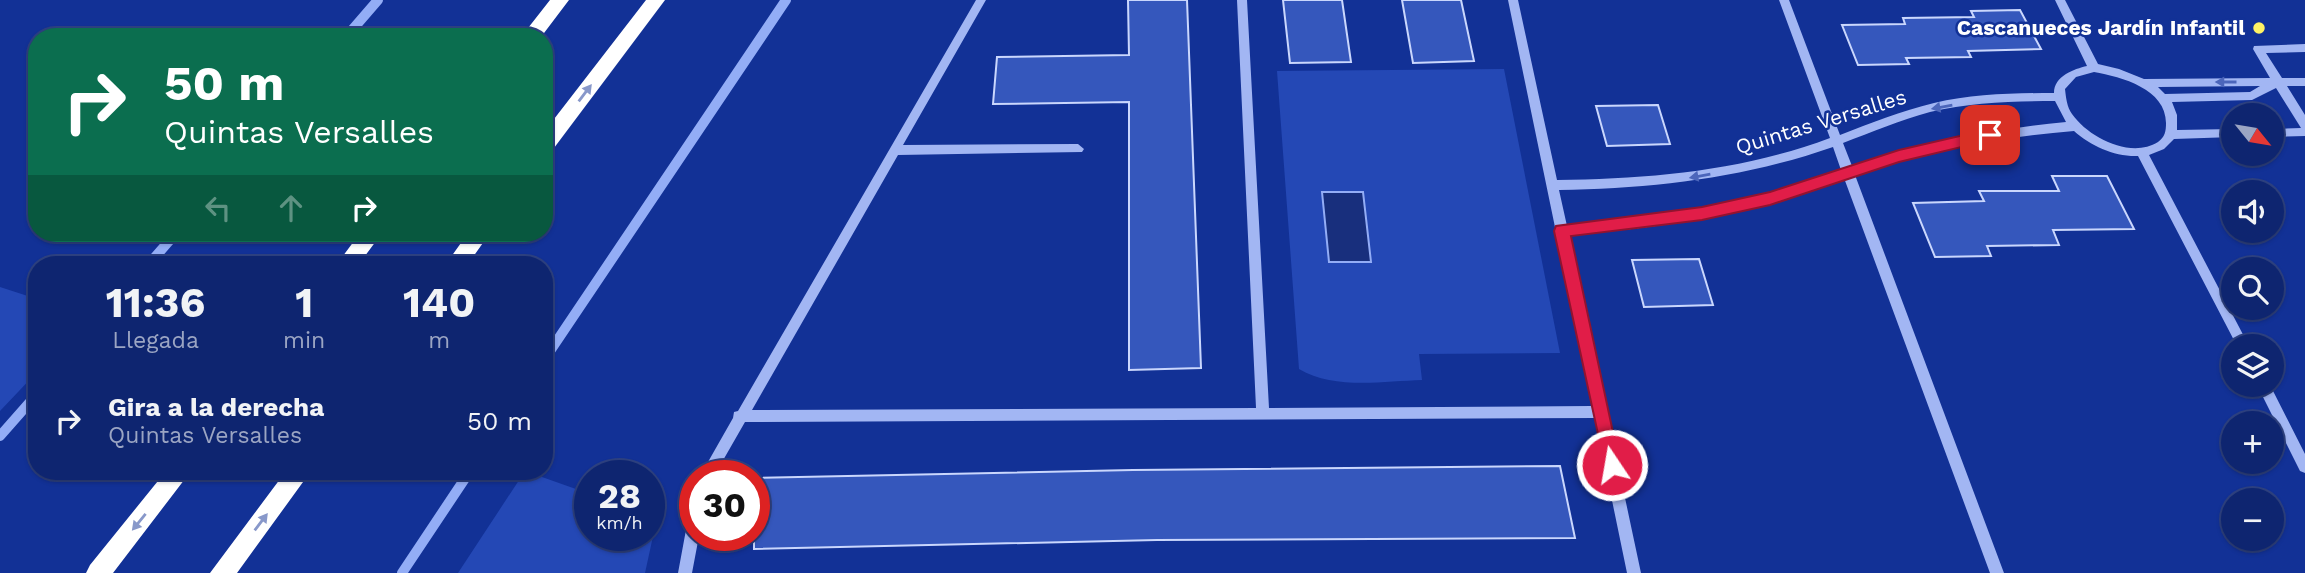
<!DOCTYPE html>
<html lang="es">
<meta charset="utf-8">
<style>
body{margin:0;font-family:"Work Sans",sans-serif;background:#172d75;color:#f1f3f6;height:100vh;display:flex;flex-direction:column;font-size:26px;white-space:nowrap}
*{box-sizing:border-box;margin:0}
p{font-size:23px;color:#9ba5c3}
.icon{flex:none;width:38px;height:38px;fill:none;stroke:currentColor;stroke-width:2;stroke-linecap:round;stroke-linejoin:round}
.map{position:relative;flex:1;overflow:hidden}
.drawer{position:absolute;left:28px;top:256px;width:525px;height:224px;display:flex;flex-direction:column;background:#0e2570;border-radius:28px;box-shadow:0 2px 5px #0004,0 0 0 2px #2e4283}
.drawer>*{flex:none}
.top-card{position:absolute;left:28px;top:28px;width:525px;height:214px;border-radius:28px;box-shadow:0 2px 5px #0004,0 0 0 2px #2e4283;background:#0b6e4f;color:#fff;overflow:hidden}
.needle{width:46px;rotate:120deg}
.fabs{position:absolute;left:2221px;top:103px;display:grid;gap:14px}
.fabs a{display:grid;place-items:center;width:63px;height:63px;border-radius:50%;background:#0e2570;box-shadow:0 2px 5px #0004,0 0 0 2px #2e4283;font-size:35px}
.speed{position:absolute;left:574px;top:460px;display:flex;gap:14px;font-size:35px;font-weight:700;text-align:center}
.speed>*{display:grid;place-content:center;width:91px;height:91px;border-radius:50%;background:#0e2570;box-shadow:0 2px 5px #0004,0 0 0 2px #2e4283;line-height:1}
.speed small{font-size:18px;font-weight:400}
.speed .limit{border:10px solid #d22;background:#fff;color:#111}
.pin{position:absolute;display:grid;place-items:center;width:60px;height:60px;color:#fff;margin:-30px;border-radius:14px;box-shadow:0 4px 10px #0006}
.me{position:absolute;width:77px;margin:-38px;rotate:348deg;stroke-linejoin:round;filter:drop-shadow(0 0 5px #0008)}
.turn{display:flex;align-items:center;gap:24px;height:147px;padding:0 21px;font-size:32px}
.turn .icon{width:91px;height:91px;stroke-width:2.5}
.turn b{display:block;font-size:49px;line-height:60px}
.lanes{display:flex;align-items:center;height:66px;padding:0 21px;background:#0003;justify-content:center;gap:35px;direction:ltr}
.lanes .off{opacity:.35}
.eta{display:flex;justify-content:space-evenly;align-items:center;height:119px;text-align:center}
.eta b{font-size:42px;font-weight:700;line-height:49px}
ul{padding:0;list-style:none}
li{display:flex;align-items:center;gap:21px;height:91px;padding:0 21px}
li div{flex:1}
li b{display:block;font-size:26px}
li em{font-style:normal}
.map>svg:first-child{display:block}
.green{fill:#2448b5}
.water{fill:#182f7d;stroke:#93adf6;stroke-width:2}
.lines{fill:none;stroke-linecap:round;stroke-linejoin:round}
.stream{stroke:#93adf6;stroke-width:10}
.building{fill:#3557bc;stroke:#cad7fd;stroke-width:2}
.minor{fill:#a2b6f3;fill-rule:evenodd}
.highway{fill:#fff;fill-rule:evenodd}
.oneway{fill:#4c66bb}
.oneway2{fill:#8898ca}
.route{fill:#e11d48;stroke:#92132f;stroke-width:2}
.poi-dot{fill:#fff264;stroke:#123196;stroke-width:2.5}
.labels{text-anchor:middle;stroke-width:5;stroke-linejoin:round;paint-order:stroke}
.poi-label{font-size:21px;font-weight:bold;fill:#fff;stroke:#123196;text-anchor:end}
.street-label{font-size:21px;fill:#fff;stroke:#123196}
</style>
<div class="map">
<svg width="2305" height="573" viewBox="0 0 2305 573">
<rect width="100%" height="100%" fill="#123196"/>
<path class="green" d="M1504,69L1560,353L1419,354L1422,380C1383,381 1334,390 1299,369L1277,71Z
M0,287L37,299V372L0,411Z
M525,471L590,494V536H649V515L657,518L645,573H458Z"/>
<path class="water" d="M1322,192H1363L1371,262H1329Z"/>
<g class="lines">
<path class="stream" d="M346,37L378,0
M149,264L176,233
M544,360L786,0
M0,436L37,394
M402,573L470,471"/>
</g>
<path class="building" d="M1128,0H1187L1201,368L1129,370V102L993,104L997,57L1129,55Z
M1283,0H1342L1351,62L1290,63Z
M1402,0H1461L1474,61L1413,63Z
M2020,10L2041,49L1968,51L1971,57L1906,58L1909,64L1858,65L1842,25L1905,24L1903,18L1974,17L1971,11Z
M1658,105L1670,144L1607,146L1596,106Z
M2052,176H2107L2134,229L2053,230L2059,245L1987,246L1991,256L1935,257L1913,203L1984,201L1979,191H2059Z
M1699,259L1713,305L1644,307L1632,260Z
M1560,466L1575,538L1157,540L754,549V478L1133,470Z"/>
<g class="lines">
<path class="minor" d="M976,0H986L903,145L1078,144L1084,149L1082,152L898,155L752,410L1256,408L1237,0H1247L1269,408L1592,406L1508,0H1518L1557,180C1650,179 1742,171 1830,138L1779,0H1789L1840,135C1871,123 1901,111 1934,103C1973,94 2014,93 2054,93C2054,76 2074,69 2087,66L2055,0H2065L2098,64L2119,69L2144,79L2270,78L2253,49L2254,46L2305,44V52L2266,53L2282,78H2305V86H2287L2305,115V136L2272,137V129L2301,128L2276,88L2252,100L2172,102L2177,115V130L2233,129V137L2174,139L2164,149L2149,155L2249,346H2237L2138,156C2115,157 2091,146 2074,131C1999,137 1926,150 1855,175L2004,573H1990L1844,178C1812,190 1780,201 1746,209C1688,224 1628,230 1569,235L1641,573H1627L1595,418L745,422L714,476H700L733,418L734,412L738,411ZM2094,72C2122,77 2166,89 2166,123C2166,131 2165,137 2158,142C2131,159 2089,138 2072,114C2067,107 2066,98 2065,89L2076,77ZM2260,86L2250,92L2165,94L2158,87ZM2055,101L2066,122C1993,129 1922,143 1852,166L1843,143C1872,132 1900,120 1930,112C1971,102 2014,101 2055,101ZM1833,147L1841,170L1771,193L1720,206L1641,218L1567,226L1559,190C1652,189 1744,178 1833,147Z
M2257,385H2270L2305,454V473L2300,471Z
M695,513V536H699L692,573H678L688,519L690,514Z"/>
<path class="highway" d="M550,0H569L541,37H521Z
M646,0H665L551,152L544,155V132Z
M360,233H382L359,264H337Z
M468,233H490L468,264H446Z
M166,471H191L113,573H86L90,565Z
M286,471H311L237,573H210Z"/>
</g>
<defs><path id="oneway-solid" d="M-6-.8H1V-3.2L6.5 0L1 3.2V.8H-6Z" transform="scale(1.75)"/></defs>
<g class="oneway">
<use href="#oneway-solid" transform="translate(2226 82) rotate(180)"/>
<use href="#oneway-solid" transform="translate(1942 107) rotate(170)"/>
<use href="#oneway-solid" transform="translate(1700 176) rotate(170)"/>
</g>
<g class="oneway2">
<use href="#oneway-solid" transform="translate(585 93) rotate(-53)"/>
<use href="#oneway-solid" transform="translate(139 522) rotate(129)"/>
<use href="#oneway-solid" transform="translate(261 522) rotate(-53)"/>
</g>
<path class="route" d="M1990,129L1995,131L1997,135L1995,139L1899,162L1770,205L1702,220L1571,236L1620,465L1618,471L1612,473L1606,471L1554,231L1556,226L1702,207L1770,192L1899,150Z"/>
<circle class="poi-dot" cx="2259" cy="28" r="7"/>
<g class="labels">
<g class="poi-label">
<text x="2245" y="35">Cascanueces Jardín Infantil</text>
</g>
<g class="street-label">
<text transform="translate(1821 122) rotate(-17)" y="7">Quintas Versalles</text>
</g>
</g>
</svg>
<div class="fabs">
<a><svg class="needle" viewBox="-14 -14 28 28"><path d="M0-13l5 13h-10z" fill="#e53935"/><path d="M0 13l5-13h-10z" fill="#9ba5c3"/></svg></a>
<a><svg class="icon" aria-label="sound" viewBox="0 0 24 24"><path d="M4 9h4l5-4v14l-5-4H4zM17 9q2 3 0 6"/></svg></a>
<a><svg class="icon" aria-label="search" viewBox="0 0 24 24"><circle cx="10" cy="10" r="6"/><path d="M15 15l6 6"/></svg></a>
<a><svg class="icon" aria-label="layers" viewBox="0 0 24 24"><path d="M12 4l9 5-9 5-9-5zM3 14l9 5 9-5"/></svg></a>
<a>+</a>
<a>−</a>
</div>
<div class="speed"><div>28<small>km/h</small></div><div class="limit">30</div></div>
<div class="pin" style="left:1990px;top:135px;background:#d93025"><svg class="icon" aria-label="arrive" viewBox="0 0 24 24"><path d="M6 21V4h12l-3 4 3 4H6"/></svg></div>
<svg class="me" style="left:1612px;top:465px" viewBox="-20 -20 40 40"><circle r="17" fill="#e11d48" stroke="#fff" stroke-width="3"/><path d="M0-11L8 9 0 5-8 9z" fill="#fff"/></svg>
<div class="top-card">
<div class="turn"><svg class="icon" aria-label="right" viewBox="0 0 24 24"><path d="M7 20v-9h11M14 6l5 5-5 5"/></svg><div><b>50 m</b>Quintas Versalles</div></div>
<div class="lanes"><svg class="icon off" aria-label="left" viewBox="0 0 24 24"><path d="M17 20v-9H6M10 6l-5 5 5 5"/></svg><svg class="icon off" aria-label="ahead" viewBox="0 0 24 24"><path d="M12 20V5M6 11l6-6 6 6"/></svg><svg class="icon" aria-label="right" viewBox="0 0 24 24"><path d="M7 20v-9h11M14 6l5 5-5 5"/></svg></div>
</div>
<section class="drawer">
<div class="eta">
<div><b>11:36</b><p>Llegada</p></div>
<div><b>1</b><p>min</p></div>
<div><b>140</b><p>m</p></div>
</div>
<ul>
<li><svg class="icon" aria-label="right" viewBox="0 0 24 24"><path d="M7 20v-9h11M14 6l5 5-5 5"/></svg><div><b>Gira a la derecha</b><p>Quintas Versalles</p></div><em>50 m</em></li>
</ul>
</section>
</div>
